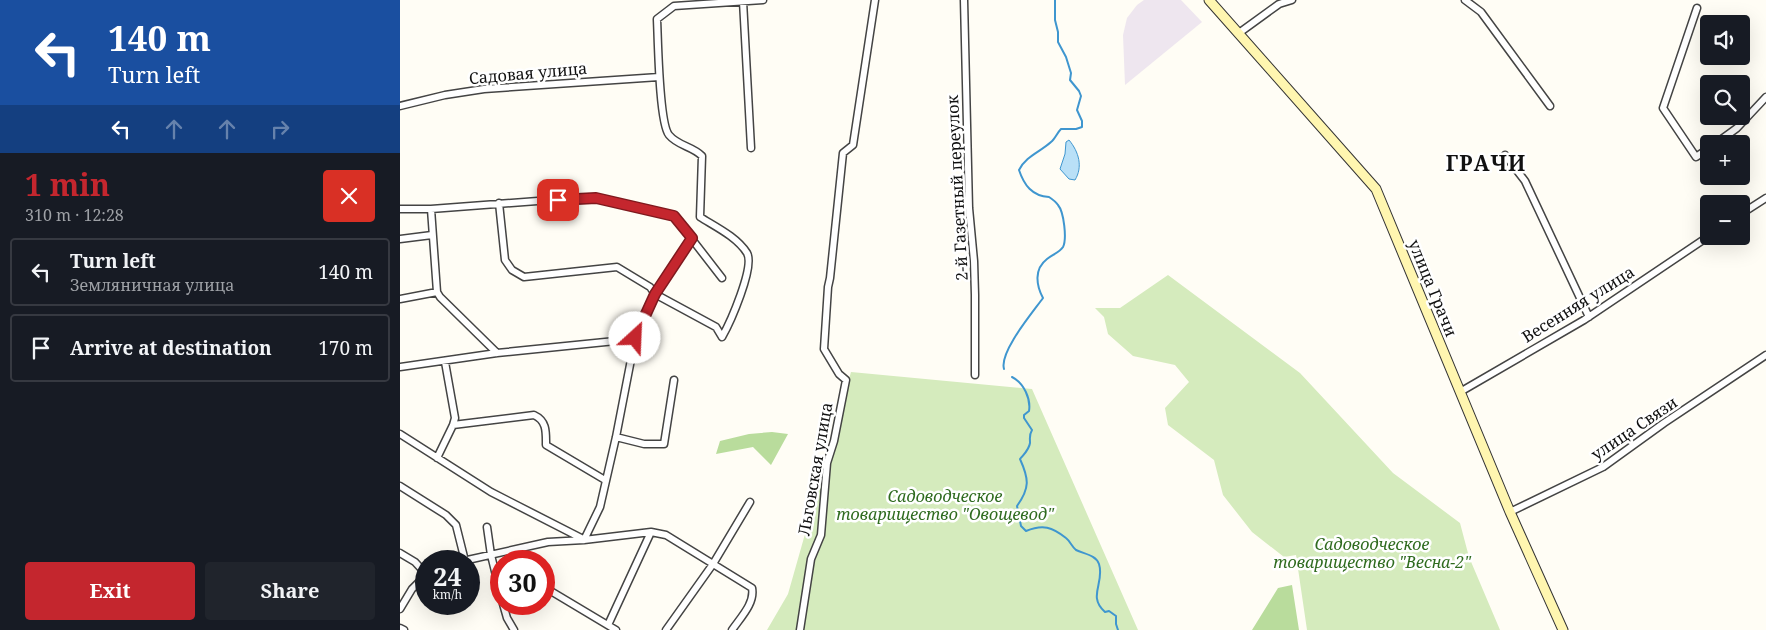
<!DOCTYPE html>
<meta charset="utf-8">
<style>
body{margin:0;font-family:"Noto Serif",serif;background:#20242c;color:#f1f3f6;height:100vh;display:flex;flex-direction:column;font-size:19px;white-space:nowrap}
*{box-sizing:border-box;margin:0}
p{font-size:16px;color:#9ea1a6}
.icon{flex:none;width:28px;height:28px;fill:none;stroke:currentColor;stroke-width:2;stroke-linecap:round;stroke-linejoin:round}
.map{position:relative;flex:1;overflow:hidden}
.details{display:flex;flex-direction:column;background:#171b24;width:400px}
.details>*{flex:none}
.banner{background:#1a4fa0;color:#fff;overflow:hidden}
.controls{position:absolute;left:1300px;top:15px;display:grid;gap:10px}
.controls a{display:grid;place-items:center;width:50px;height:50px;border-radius:5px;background:#171b24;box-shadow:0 5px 20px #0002;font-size:25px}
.speed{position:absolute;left:15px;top:550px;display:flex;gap:10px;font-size:25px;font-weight:700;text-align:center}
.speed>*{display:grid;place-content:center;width:65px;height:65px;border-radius:50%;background:#171b24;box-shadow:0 5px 20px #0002;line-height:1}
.speed small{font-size:12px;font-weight:400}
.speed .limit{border:8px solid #d22;background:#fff;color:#111}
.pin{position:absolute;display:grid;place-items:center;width:42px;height:42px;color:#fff;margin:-21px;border-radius:10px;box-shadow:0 2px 8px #0006}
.me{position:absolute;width:55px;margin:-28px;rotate:25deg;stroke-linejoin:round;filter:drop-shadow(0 0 4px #0008)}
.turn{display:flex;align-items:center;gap:18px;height:105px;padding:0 25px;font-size:22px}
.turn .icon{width:65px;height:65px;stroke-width:2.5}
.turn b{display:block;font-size:35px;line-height:42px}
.lanes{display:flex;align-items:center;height:48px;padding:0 25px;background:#0003;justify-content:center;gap:25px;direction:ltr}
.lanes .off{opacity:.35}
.round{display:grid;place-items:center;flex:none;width:52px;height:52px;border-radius:5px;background:#20242c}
.summary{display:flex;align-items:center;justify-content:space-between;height:85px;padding:0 25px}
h1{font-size:30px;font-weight:700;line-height:38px;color:#c4262e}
.primary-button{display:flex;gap:10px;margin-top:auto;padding:10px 25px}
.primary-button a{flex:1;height:58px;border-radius:5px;background:#c4262e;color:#fff;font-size:20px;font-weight:700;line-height:58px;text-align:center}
.primary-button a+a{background:#20242c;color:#f1f3f6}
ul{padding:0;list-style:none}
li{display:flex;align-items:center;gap:15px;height:68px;margin:0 10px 8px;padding:0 15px;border:2px solid #363941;border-radius:5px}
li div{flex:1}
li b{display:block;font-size:19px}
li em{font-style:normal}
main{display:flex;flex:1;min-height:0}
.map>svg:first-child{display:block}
.industrial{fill:#eee6ef}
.green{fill:#d5ebbd}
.forest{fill:#b9dc9c}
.water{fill:#b9e0f7;stroke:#3f96cf}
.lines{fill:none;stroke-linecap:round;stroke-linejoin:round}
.stream{stroke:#3f96cf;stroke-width:2}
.street-casing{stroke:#444;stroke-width:9}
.secondary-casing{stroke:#333;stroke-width:11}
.street{stroke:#fff;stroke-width:6}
.secondary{stroke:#fff6b0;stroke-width:9}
.route-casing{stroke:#7f191e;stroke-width:12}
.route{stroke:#c4262e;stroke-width:9}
.labels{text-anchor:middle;stroke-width:5;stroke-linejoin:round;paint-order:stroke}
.street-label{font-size:16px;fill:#111;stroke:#fff}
.park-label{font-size:16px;font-style:italic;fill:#2f6b1f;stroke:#fff}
.district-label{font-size:21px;font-weight:bold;letter-spacing:1px;fill:#111;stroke:#fff}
</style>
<main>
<section class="details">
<div class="banner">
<div class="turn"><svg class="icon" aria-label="left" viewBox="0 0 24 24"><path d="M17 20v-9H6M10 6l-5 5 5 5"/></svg><div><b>140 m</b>Turn left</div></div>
<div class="lanes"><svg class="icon" aria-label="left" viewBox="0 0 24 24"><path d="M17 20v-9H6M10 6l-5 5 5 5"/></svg><svg class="icon off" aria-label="ahead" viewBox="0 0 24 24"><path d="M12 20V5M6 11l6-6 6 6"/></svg><svg class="icon off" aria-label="ahead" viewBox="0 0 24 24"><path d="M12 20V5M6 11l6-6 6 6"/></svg><svg class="icon off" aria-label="right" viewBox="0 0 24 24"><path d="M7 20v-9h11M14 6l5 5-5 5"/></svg></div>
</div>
<div class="summary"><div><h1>1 min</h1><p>310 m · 12:28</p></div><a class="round" style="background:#d93025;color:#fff"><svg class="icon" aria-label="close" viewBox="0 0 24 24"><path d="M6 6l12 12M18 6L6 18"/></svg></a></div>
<ul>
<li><svg class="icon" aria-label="left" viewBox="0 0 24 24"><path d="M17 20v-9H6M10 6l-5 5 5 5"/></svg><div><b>Turn left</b><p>Земляничная улица</p></div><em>140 m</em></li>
<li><svg class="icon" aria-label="arrive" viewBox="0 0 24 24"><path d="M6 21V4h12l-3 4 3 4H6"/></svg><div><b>Arrive at destination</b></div><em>170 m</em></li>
</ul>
<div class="primary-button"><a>Exit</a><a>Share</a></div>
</section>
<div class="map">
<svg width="1366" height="630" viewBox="0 0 1366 630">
<rect width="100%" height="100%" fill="#fffdf5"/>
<path class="industrial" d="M744,0H781L802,22L725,85L723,35L727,18L737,5Z"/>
<path class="green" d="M768,275L900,373L993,473L1060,523L1069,557L1100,630H907L896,555L884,557L852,532L823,495L814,460L768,425L765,408L789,382L775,365L733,356L708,334L704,317L695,308H720Z
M451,372L632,389L738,630H367L388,594Z"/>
<path class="forest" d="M372,432L388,434L371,465L353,447L316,454L320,441L349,434Z
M892,585L899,630H852L878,588Z"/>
<path class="water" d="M669,140C679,152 683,167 675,180L669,179L660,169L665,154L666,142Z"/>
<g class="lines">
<path class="stream" d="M604,369C599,352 633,312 643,298C636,285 634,269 647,259C652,255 660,252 663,247C667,239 664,212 658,205C656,202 652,199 649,197C632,196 624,185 619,170C626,156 640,152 651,142C655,139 657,133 661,129H676L682,127V121L677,110L681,96L679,91L670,80L671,73L666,57L658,42V32L655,20V0
M612,377C624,383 631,399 629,411L624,415V418L632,430C629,435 630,437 630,443C629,450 624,454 620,459C629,479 630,488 617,506L621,526L626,531C643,524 652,527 666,538C670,541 672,547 676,550C684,554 696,555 699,564C705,583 687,596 705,612L709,611L716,616V624L718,630"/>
<defs>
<path id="street" d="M564,0L569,208L574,261L575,295V375
M1065,0L1081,12L1150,106
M343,1L351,148
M1297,8L1263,108L1296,157L1309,148
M839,33L879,4L892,0
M0,106L45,95L84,89L259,77
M1315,144L1337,128L1366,97
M1105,155L1125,181L1189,317
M99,203L105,260L112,270L124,277L217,267L250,287L255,294L316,327L322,337
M0,209H31L177,198H196L274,216L322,278
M31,209L37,292L40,297L97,353
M1341,214L1366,198
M0,239L32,235
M0,299L37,292
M322,337C330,323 355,267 347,253C337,237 316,227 300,217L302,156C292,146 278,146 269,135C259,123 258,39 257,19L274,6L363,0
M0,367L97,353L235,339
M1060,392L1184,320L1309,236
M53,425L134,415C147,421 146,432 146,445L205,480
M0,434L91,492L183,539
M216,437L244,444H264L274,380
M37,458L53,425L55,418L45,362
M0,486L46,515L56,525L65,561
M1110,512L1203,467L1264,423L1366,355
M87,527L91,555L101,596
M184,540L200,507L216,437L235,339L255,294L292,238
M0,553L15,562L26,574
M63,561L148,542L184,540L251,532L266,535L352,588C355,603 341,617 332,630
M144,587L216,630
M103,604L107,618L114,630
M0,609L12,589L26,575
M208,625L251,532
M0,628L4,630
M266,630L313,564L350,502
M400,630L411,559L421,535L427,463L434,441L446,380L439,374L424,349L428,287L430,278L443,153L453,145L475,0"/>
<path id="secondary" d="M809,0L976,189L1110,512L1163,630"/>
</defs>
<use href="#street" class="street-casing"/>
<use href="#secondary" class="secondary-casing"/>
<use href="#street" class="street"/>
<use href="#secondary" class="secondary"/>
</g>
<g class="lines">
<defs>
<path id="route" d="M158,200L196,198L274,216L292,238L255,294L235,338"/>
</defs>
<use href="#route" class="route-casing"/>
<use href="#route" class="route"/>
</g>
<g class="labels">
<g class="street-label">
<text transform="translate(128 73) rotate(-5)" y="6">Садовая улица</text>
<text transform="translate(557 188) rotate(-93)" y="6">2-й Газетный переулок</text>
<text transform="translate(1033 288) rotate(68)" y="6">улица Грачи</text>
<text transform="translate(1178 304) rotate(-32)" y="6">Весенняя улица</text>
<text transform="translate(1234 428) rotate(-34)" y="6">улица Связи</text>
<text transform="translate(415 469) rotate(-80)" y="6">Льговская улица</text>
</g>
<g class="park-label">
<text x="545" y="502">Садоводческое<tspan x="545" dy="18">товарищество "Овощевод"</tspan></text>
<text x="972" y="550">Садоводческое<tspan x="972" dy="18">товарищество "Весна-2"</tspan></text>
</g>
<g class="district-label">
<text x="1086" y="171">ГРАЧИ</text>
</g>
</g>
</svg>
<div class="controls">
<a><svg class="icon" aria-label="sound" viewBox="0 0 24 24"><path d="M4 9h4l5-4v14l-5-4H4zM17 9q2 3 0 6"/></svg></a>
<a><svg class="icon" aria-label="search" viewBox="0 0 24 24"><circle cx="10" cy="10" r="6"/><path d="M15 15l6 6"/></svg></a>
<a>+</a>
<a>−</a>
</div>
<div class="speed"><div>24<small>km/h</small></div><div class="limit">30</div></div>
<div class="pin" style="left:158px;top:200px;background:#d93025"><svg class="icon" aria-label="arrive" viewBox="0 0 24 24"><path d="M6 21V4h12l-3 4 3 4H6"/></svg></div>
<svg class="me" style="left:235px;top:338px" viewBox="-20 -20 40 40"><circle r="19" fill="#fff"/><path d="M0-13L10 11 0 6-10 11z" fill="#c4262e"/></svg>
</div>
</main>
